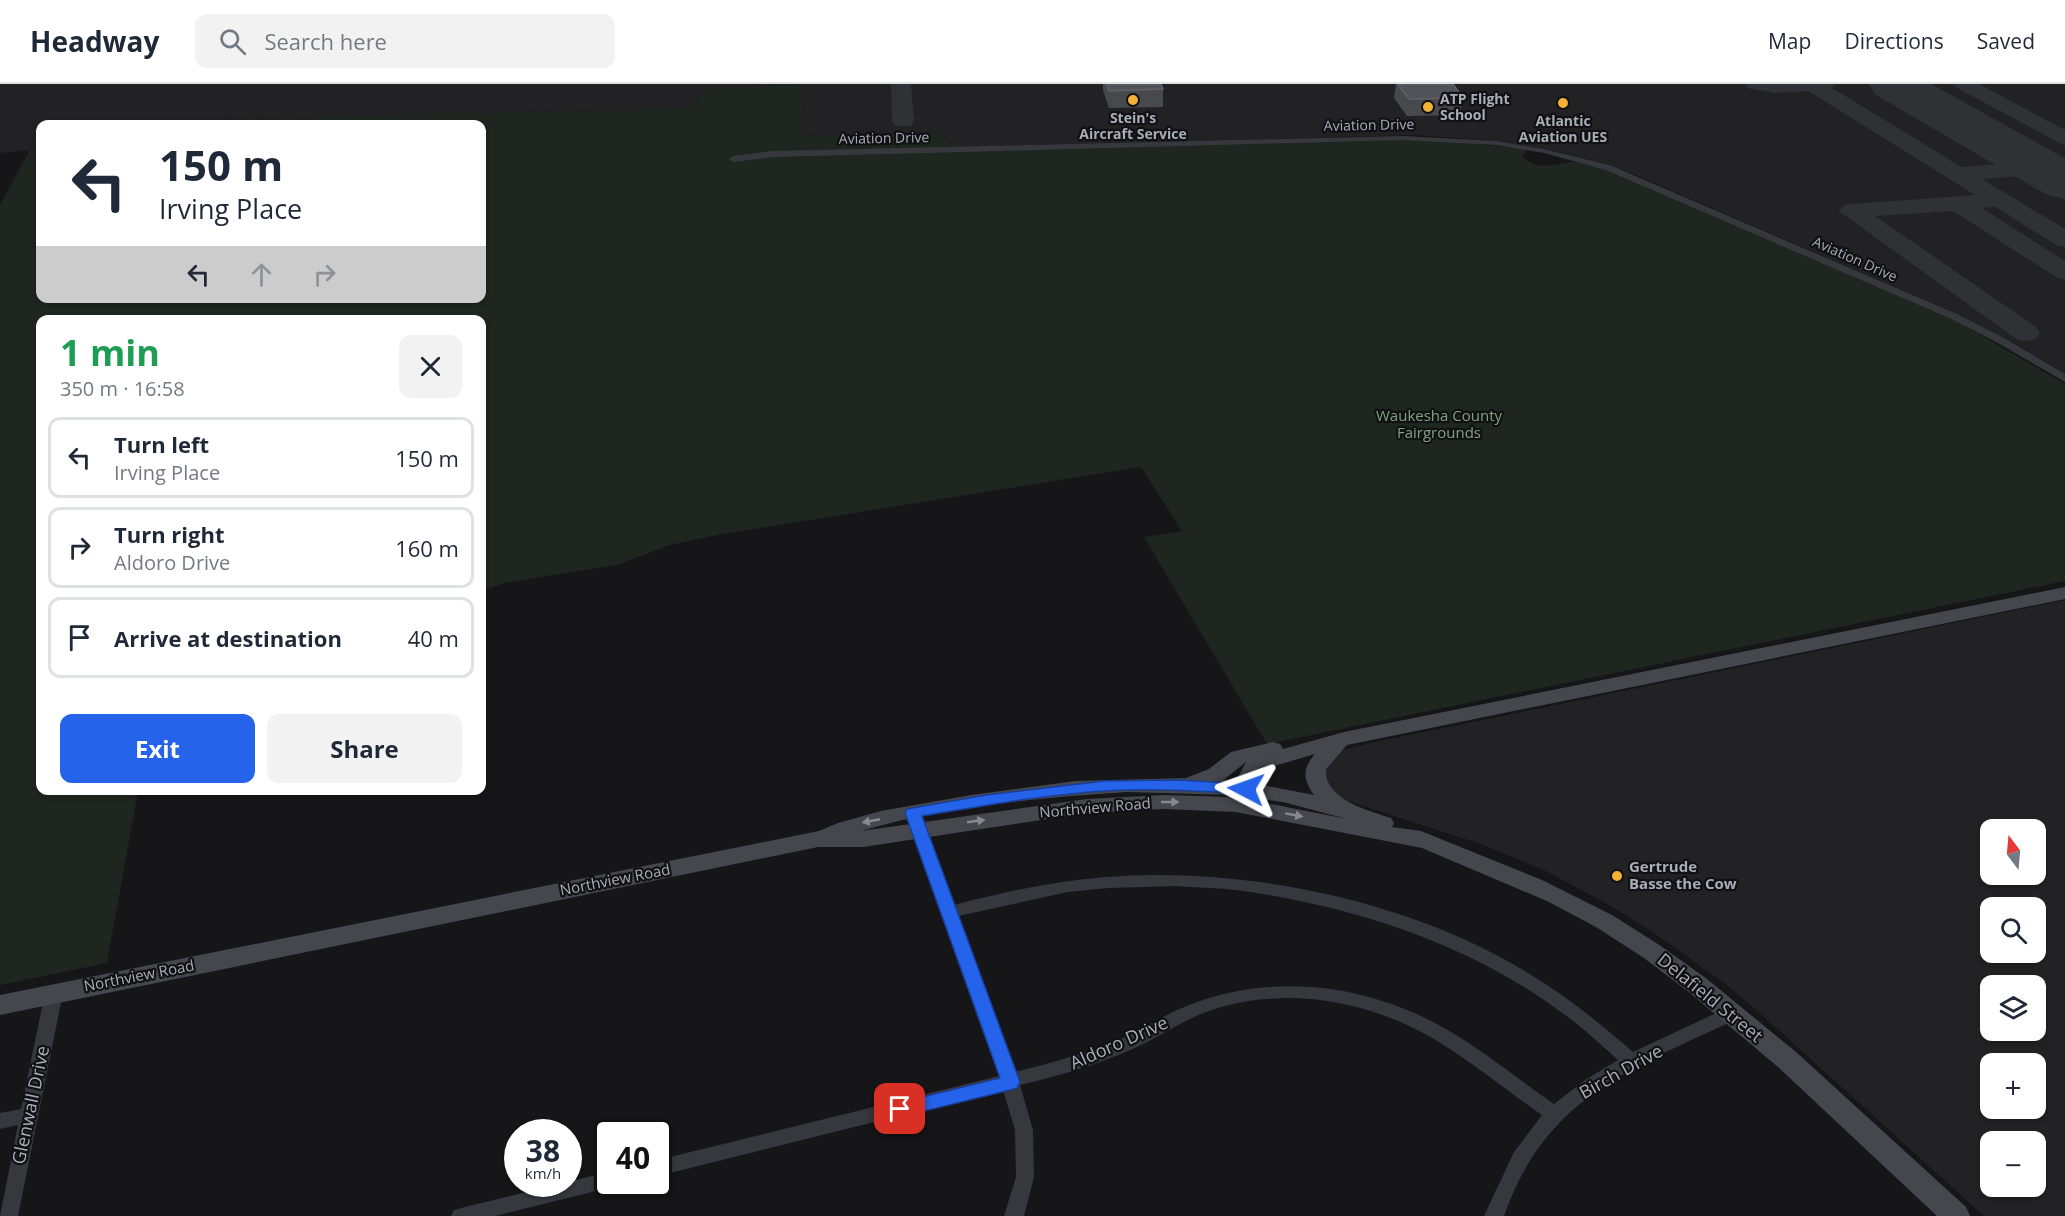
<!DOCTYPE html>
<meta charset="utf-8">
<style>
body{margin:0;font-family:"Open Sans",sans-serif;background:#f2f2f3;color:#1f2937;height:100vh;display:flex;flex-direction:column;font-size:22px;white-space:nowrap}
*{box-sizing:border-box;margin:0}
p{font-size:20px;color:#747a83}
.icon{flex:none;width:33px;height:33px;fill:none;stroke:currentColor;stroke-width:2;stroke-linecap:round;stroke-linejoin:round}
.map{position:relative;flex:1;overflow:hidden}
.drawer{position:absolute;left:36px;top:231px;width:450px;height:480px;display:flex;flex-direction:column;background:#fff;border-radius:12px;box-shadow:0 2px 4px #0004}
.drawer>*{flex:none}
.hud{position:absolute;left:36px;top:36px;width:450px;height:183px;border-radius:12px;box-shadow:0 2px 4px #0004;background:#fff;color:#1f2937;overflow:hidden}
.needle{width:39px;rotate:344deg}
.tools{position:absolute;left:1980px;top:735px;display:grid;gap:12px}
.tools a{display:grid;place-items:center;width:66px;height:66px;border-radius:12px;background:#fff;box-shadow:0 2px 4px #0004;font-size:30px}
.speed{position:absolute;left:504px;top:1035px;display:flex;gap:12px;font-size:30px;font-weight:700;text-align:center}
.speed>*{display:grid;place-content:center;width:78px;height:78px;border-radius:50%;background:#fff;box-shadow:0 2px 4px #0004;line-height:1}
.speed small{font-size:15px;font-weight:400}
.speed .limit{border:3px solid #111;border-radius:9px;background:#fff;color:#111}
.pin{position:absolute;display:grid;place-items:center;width:51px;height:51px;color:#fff;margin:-26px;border-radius:12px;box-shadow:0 3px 9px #0006}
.me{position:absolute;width:66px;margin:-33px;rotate:274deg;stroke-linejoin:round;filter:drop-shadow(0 0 4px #0008)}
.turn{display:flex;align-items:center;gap:21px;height:126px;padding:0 24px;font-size:27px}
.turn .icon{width:78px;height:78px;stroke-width:2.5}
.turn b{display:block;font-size:42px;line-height:51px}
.lanes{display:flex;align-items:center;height:57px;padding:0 24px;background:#0003;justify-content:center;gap:30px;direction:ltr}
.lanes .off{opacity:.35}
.round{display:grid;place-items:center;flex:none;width:63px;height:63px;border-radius:12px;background:#f2f2f3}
.summary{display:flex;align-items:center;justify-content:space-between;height:102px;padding:0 24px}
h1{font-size:36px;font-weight:700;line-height:45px;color:#1e9e55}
.action{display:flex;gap:12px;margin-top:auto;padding:12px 24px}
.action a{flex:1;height:69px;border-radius:12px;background:#2563eb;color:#fff;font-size:24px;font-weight:700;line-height:69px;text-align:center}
.action a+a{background:#f2f2f3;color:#1f2937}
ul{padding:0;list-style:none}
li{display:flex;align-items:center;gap:18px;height:81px;margin:0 12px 9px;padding:0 12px;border:3px solid #e0e1e3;border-radius:12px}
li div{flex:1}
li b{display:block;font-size:22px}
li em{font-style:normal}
header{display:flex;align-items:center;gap:36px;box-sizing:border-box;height:84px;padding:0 30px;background:#fff;border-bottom:2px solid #e0e1e3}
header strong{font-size:28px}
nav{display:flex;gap:33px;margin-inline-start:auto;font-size:21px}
.search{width:420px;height:54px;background:#f2f2f3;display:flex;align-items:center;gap:15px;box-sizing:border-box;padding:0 21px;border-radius:12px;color:#747a83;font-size:22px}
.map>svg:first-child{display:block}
.built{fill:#222225;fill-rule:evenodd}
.green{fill:#1e261f}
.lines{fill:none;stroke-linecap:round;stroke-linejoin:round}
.taxiway{fill:#303135;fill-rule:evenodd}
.runway{fill:#303135;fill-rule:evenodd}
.street{fill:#37383d;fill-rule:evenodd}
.secondary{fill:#45474d;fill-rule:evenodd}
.wall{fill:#47494d}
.building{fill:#525359;stroke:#5f6168;stroke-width:1.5}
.oneway{fill:#858993}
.route{fill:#2563eb;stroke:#184099;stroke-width:1.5}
.poi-dot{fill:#f2b134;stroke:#111113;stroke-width:2}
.labels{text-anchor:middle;stroke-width:4.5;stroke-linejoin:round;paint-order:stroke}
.far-poi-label{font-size:14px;font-weight:bold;fill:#a8adb8;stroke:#111113}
.far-street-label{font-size:14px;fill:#a8adb8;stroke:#111113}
.park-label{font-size:15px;fill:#7fa381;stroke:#111113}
.street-label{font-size:15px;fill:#a8adb8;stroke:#111113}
.poi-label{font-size:15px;font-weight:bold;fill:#a8adb8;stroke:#111113;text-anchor:start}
.near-street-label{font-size:18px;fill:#a8adb8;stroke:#111113}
</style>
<header>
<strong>Headway</strong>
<div class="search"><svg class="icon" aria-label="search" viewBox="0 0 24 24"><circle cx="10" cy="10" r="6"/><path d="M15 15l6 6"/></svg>Search here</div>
<nav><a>Map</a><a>Directions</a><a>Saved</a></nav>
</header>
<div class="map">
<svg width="2065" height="1132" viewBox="0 0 2065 1132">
<rect width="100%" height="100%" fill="#161618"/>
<path class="built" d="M0,0H2065V290L2012,258L1948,226L1631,89L1555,67L1498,57L1415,51L952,63L942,48L800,52L805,1L706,3L693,24L40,40V47L30,66L0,69Z
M2065,516V1132H1984L1752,922L1724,899L1657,851L1616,825L1548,788L1484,761L1345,716L1327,704L1321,680L1333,669L1366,660ZM1990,746H2036V790H1990ZM1990,824H2036V868H1990ZM1990,902H2036V946H1990ZM1990,980H2036V1024H1990ZM1990,1058H2036V1102H1990Z"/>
<path class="green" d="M806,1L800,52L942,48L955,67L1434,55L1527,65L1523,72C1538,91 1562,76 1581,78C1595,80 1609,87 1622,91L1958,238L2065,300V497L1267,660L1144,453L1182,447L1141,383L717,451L670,461L617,481L504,499L482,507V236H40V706L138,707L107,879L0,901V121L40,47V214H482V40H44L692,24L706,3Z"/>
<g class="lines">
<path class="taxiway" d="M891,0H911L914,37L911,42H895L892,37Z
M1745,0H1835L1832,4L1962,83L2065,75V89L1982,95L2065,145V163L2056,161L1995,123L1982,124L2065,177V196L2056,193L1953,127L1875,132L2036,243L2040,249L2036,255L2026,257L2016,255L1839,127L1843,122L1851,120L1975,111L1808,7L1775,9L1748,4Z
M1954,0H1979L2065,46V62L1957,4Z"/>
<path class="runway" d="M1869,0H1931L2065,74V115L2045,110L1876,11Z"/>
<path class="street" d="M1403,52L1496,57L1544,65L1612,82L1957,230L2006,255L2065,290V298L1998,259L1949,234L1606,86L1544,69L1496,61L1403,56L773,73L733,78L729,75L733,72L773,67Z
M913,724L918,725L921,729L954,821C1004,808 1054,797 1106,793C1243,782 1410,816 1528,889C1566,912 1600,939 1633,968L1727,924L1733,922L1739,924L1742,929L1739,934C1633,984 1546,1012 1504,1132H1484L1514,1068L1542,1031C1506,1006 1472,978 1434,955C1366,915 1281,901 1206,928C1180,938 1157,954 1133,965C1096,981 1059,992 1020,1001L1033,1046L1034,1093L1024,1132H1004L1016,1093L1015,1046L1003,1006L658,1092V1076L999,992L905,729L908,725ZM1177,802C1202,804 1226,804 1250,808C1366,825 1481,865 1573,937C1589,949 1603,963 1618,976L1585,996L1554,1020C1518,995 1484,967 1446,945C1369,901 1280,889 1197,918C1171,927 1148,942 1123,954C1088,969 1052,979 1015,988L958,832L1068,808L1108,804Z
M54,903L60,904L63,909L18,1132H0L18,1041L0,1045V1029L21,1025L45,909L48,904Z
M608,1088V1100H616L608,1104L495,1132H451L454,1126L461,1124L560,1100H568V1098Z"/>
<path class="secondary" d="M2065,503V515L1347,661L1326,685C1323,715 1369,727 1391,734L1394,739L1392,743L1421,747L1542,796L1612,831L1661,862L1707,895L1796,968L1966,1123L1970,1132H1937L1778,983L1690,909L1644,874L1596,843L1549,818L1422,764L1236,728L1164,725L1087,729L863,763H818L0,931V911L819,747L838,739L881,727L971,711L1075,697L1186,694L1209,685L1231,668L1273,658L1280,660L1283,665L1344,648ZM1315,670C1302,685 1303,695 1314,711L1257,700L1264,685ZM1246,678L1236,697L1222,696L1225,695ZM1127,708L1232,711L1230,713L1164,711L1087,715L861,747C946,722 1039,714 1127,708ZM1252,714L1283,718L1347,735L1251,716Z"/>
</g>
<path class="wall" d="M1103,0H1161L1163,5V23L1109,24L1103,6Z
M1396,0H1453L1463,14L1460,31L1407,32L1394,14Z"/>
<path class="building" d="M1107,0H1161L1163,5L1109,7Z
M1398,0H1453L1463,14L1409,15Z"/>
<defs><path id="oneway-solid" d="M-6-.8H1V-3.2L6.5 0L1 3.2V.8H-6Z" transform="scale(1.5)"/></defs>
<g class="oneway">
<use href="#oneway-solid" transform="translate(1170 718)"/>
<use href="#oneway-solid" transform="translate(1294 731) rotate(10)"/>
<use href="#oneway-solid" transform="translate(871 737) rotate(169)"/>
<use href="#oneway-solid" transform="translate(976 737) rotate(-8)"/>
</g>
<path class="route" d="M1179,696L1246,700L1253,705L1246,710C1199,707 1151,704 1104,707C1043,711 982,722 922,732L1020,998L1017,1004L1010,1006L900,1033L894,1030L891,1025L894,1020L1000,994L905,729L907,725L986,711L1104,697Z"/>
<g class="poi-dot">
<circle cx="1133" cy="16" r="6"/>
<circle cx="1563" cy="19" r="6"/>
<circle cx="1428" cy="23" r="6"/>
<circle cx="1617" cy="792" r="6"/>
</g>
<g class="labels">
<g class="far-poi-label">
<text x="1440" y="20" text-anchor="start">ATP Flight<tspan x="1440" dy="16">School</tspan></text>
<text x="1133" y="39">Stein's<tspan x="1133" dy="16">Aircraft Service</tspan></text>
<text x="1563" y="42">Atlantic<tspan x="1563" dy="16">Aviation UES</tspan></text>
</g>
<g class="far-street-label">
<text transform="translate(1369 41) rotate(-1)" y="5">Aviation Drive</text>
<text transform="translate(884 54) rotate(-1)" y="5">Aviation Drive</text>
<text transform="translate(1855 175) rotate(24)" y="5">Aviation Drive</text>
</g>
<g class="park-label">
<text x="1439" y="337">Waukesha County<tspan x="1439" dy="17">Fairgrounds</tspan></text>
</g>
<g class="street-label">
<text transform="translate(1095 724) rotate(-5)" y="5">Northview Road</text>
<text transform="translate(615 796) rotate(-11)" y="5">Northview Road</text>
<text transform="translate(139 892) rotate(-11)" y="5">Northview Road</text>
</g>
<g class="poi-label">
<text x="1629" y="788">Gertrude<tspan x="1629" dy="17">Basse the Cow</tspan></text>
</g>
<g class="near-street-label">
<text transform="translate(1710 914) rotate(39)" y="6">Delafield Street</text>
<text transform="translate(1119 959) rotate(-24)" y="6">Aldoro Drive</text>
<text transform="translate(1621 988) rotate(-29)" y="6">Birch Drive</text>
<text transform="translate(31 1021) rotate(-78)" y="6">Glenwall Drive</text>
</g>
</g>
</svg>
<div class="tools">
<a><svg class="needle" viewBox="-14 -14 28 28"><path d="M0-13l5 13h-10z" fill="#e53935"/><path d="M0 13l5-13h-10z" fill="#747a83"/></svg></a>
<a><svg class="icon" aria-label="search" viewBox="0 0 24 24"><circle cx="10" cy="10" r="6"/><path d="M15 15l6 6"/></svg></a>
<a><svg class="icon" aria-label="layers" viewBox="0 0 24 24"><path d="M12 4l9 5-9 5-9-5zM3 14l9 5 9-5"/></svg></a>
<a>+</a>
<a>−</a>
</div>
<div class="speed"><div>38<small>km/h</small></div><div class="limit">40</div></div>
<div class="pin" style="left:900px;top:1025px;background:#d93025"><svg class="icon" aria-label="arrive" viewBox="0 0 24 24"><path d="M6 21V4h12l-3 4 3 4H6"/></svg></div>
<svg class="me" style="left:1246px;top:705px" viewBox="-20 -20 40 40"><path d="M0-17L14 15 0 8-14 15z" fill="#2563eb" stroke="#fff" stroke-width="4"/></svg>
<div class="hud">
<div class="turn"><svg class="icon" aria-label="left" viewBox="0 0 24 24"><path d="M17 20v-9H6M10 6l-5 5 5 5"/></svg><div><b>150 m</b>Irving Place</div></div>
<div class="lanes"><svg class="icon" aria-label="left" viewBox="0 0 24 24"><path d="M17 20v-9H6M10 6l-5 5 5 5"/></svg><svg class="icon off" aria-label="ahead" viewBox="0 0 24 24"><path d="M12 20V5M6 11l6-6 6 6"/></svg><svg class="icon off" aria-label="right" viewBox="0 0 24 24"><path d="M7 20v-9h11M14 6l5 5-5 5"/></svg></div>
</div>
<section class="drawer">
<div class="summary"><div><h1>1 min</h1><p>350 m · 16:58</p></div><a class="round"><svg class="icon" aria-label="close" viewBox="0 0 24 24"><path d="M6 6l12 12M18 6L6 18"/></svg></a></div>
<ul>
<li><svg class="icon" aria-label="left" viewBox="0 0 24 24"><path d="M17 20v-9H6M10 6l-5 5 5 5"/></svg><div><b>Turn left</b><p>Irving Place</p></div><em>150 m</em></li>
<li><svg class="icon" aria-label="right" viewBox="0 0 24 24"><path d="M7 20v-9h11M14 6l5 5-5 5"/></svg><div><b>Turn right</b><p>Aldoro Drive</p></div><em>160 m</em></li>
<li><svg class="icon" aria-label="arrive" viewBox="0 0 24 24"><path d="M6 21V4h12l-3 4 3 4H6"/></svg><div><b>Arrive at destination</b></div><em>40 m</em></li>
</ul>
<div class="action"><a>Exit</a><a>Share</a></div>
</section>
</div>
